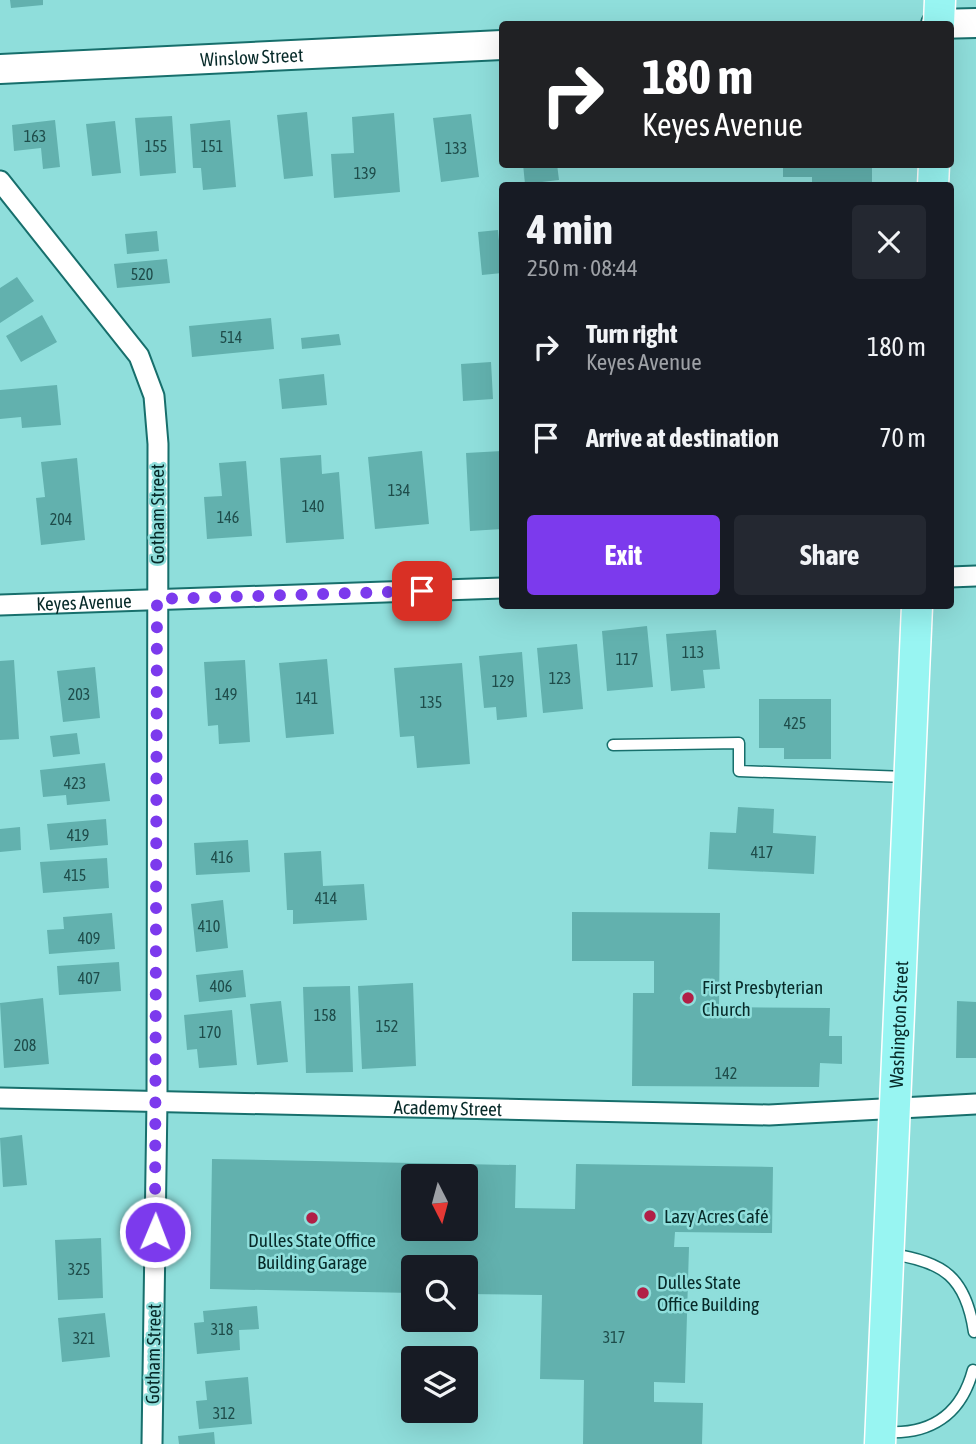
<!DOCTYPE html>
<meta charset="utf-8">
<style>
body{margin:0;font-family:"Asap Condensed",sans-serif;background:#242831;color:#f1f3f6;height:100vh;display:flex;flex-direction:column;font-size:26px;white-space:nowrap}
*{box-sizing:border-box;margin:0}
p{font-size:23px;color:#9ea1a6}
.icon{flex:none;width:38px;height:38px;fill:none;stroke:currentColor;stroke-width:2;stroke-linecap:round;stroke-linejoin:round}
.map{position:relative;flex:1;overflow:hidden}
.details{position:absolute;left:499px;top:182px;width:455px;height:427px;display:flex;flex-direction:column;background:#171b24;border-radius:7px;box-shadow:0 7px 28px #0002}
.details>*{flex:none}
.guide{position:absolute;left:499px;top:21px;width:455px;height:147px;border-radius:7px;box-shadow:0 7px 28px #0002;background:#202124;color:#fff;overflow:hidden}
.needle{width:46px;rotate:174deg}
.buttons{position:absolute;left:401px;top:1164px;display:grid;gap:14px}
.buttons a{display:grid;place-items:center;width:77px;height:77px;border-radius:7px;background:#171b24;box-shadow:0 7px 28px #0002;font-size:35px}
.pin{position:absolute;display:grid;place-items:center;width:60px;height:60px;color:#fff;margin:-30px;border-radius:14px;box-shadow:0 4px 10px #0006}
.me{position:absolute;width:77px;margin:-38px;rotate:1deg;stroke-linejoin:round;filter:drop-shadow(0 0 5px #0008)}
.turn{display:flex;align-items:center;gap:24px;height:147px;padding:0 28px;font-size:32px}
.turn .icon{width:91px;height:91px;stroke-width:2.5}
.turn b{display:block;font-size:49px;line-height:60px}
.round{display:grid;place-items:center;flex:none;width:74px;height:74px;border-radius:7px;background:#242831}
.overview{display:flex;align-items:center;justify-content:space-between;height:119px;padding:0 28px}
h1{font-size:42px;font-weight:700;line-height:52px}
.action{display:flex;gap:14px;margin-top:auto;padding:14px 28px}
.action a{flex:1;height:80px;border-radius:7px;background:#7c3aed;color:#fff;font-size:28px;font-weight:700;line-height:80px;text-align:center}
.action a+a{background:#242831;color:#f1f3f6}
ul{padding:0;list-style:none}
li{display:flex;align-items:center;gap:21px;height:91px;padding:0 28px}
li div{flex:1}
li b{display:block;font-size:26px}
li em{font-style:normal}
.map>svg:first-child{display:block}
.building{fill:#62b1ae;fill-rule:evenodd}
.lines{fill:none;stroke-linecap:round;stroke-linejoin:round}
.lane-casing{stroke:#176f6c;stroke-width:13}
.street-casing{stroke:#176f6c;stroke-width:23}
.secondary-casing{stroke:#176f6c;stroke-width:32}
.primary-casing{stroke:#fff;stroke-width:33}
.lane{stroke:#fff;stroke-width:10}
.street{stroke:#fff;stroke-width:19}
.secondary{stroke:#fff;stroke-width:28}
.primary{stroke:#98f5f2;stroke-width:30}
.route{stroke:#7c3aed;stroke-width:12;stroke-dasharray:0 21.6}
.poi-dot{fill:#b11f46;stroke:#8fdedb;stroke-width:2.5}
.labels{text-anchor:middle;stroke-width:5;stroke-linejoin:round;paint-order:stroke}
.number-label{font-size:16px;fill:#1e4c4a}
.street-label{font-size:19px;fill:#072a29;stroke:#8fdedb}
.poi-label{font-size:19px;fill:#072a29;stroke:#8fdedb;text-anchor:start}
</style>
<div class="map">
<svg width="976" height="1444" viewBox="0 0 976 1444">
<rect width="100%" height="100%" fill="#8fdedb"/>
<path class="building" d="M10,0H43V5L11,8Z
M307,112L313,176L284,179L277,115Z
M394,113L400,192L334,198L331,154L354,153L352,117Z
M471,114L479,177L441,182L433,118Z
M172,116L176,173L140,176L135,118Z
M55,120L60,167L43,169L41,148L14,151L12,125Z
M230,120L236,187L203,190L201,168H193L190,124Z
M115,121L121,173L92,176L86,124Z
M523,164H557L559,180L525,184Z
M783,164H872V186H812V177H783Z
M498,230L502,273L482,275L478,232Z
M157,231L159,251L127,254L125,234Z
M167,259L170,283L117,288L114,264Z
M17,277L34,301L0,323V288Z
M42,315L57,342L21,362L6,336Z
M271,318L274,349L192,357L189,326Z
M339,334L341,345L302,349L301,338Z
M491,362L493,399L463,401L461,364Z
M324,374L327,405L282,409L279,379Z
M57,385L61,425L22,428L21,417L0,419V390Z
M422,451L429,524L375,529L368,457Z
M502,451V529L470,531L466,453Z
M321,455L322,474L339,472L344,539L286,543L280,458Z
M77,458L85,540L41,545L36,498L45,497L41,462Z
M246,461L252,536L207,539L204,497L222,496L219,463Z
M647,626L653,687L607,691L602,631Z
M716,630L720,669L703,670L705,688L671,691L666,634Z
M577,644L583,709L543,713L537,648Z
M522,652L527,717L497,720L496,707L484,708L479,656Z
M327,659L334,734L286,738L279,663Z
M14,660L19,739L0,740V661Z
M245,660L250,742L219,744L218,725L208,726L204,662Z
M462,663L470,764L417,768L414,736L400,737L394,668Z
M95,667L100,718L63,722L57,671Z
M759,699H831V759H784V748H759Z
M77,733L80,754L53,757L50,736Z
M105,763L110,801L67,805L66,795L43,797L40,770Z
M738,807L774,809L773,833L816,836L814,874L708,869L710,832L736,833Z
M106,819L108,845L50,850L47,824Z
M20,827L21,850L0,852V829Z
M248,840L250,872L196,875L194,843Z
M321,851L323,886L364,884L367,920L293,924V910H287L284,853Z
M107,858L109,888L43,893L40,862Z
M223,900L228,948L196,952L191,904Z
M572,912L720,913L719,1007L830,1008L829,1036H842V1064L820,1063L819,1087L632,1086L633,993H654V961H572Z
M112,913L115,949L49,954L47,930L64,929L63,917Z
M119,962L121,991L59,995L57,966Z
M243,970L246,997L199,1002L196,975Z
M413,983L416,1066L362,1069L358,986Z
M350,986L353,1072L306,1073L303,987Z
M43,998L49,1064L4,1068L0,1003Z
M281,1001L288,1062L257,1065L250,1004Z
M957,1001L976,1002V1058H956Z
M232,1010L237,1065L199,1068L197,1049L187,1050L184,1015Z
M22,1135L27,1185L3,1187L0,1138Z
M212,1159L516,1165L515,1208L575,1209L576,1164L773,1167L772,1233L675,1232L674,1247H689L685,1383L654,1382V1402L703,1403L702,1444H583L584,1380L540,1379L542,1295L466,1294V1267H413V1293L210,1289ZM413,1176H466V1228H413Z
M101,1238L103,1298L58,1300L55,1240Z
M257,1306L259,1329L239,1330L240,1350L197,1354L194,1323L204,1322L203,1311Z
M105,1313L110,1357L62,1362L58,1318Z
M248,1377L252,1424L199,1429L196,1401L207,1400L205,1381Z
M214,1432L215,1444H179L178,1436Z"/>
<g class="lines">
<defs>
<path id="lane" d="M613,745L739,743V771L906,777
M890,1254C944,1261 966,1278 974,1332
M885,1432C930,1435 961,1415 973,1370"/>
<g id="street">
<path d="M0,181L139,356L154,396L158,444L157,1100L152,1444"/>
<path d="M950,577L976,576"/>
<path id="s1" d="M0,605L502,588"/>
<path id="s2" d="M0,1098L769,1115L976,1104"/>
</g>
<g id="secondary">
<path d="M936,24L976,23"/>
<path id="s3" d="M0,69L502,45"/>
</g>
<g id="primary">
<path d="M939,24L940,0"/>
<path d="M933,186L934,164"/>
<path id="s4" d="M880,1444L917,606"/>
</g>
</defs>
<use href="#lane" class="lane-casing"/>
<use href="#street" class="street-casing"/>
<use href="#secondary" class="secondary-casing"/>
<use href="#primary" class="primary-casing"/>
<use href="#lane" class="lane"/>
<use href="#street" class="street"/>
<use href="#secondary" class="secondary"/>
<use href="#primary" class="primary"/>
</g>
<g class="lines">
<path class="route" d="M155,1232L157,599L422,591"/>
</g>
<g class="poi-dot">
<circle cx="688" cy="998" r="7"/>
<circle cx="650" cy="1216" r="7"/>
<circle cx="312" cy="1218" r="7"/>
<circle cx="643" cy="1293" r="7"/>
</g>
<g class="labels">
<g class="number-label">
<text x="35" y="142">163</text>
<text x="156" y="152">155</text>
<text x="212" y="152">151</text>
<text x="456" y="154">133</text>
<text x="365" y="179">139</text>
<text x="142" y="280">520</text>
<text x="231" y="343">514</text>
<text x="399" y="496">134</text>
<text x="313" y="512">140</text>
<text x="228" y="523">146</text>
<text x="61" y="525">204</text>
<text x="693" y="658">113</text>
<text x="627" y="665">117</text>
<text x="560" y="684">123</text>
<text x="503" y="687">129</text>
<text x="79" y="700">203</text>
<text x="226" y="700">149</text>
<text x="307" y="704">141</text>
<text x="431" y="708">135</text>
<text x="795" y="729">425</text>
<text x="75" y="789">423</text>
<text x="78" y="841">419</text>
<text x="762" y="858">417</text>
<text x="222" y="863">416</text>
<text x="75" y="881">415</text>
<text x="326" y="904">414</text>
<text x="209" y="932">410</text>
<text x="89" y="944">409</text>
<text x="89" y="984">407</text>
<text x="221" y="992">406</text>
<text x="325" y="1021">158</text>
<text x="387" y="1032">152</text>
<text x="210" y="1038">170</text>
<text x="25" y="1051">208</text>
<text x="726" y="1079">142</text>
<text x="79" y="1275">325</text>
<text x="222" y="1335">318</text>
<text x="614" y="1343">317</text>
<text x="84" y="1344">321</text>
<text x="224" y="1419">312</text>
</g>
<g class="street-label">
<text dy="7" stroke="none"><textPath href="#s3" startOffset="252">Winslow Street</textPath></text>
<text transform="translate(157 514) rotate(-90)" y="7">Gotham Street</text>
<text dy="7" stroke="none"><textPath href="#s1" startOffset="84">Keyes Avenue</textPath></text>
<text dy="7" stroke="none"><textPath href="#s4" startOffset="420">Washington Street</textPath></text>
<text dy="7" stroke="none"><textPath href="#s2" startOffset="448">Academy Street</textPath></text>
<text transform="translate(153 1354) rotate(-89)" y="7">Gotham Street</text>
</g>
<g class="poi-label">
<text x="702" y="994">First Presbyterian<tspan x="702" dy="22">Church</tspan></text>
<text x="664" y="1223">Lazy Acres Café</text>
<text x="312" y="1247" text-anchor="middle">Dulles State Office<tspan x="312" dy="22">Building Garage</tspan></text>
<text x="657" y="1289">Dulles State<tspan x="657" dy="22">Office Building</tspan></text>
</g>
</g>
</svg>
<div class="buttons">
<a><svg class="needle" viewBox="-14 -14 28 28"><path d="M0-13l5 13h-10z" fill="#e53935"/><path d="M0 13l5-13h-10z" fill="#9ea1a6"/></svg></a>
<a><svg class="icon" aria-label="search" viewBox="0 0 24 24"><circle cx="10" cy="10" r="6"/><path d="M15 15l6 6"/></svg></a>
<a><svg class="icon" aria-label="layers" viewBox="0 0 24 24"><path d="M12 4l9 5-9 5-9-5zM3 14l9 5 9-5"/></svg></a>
</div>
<div class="pin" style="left:422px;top:591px;background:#d93025"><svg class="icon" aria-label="arrive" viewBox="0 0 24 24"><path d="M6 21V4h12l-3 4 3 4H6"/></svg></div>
<svg class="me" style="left:155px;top:1232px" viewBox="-20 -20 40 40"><circle r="17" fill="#7c3aed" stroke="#fff" stroke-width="3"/><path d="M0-11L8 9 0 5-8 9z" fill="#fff"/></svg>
<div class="guide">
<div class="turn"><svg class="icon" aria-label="right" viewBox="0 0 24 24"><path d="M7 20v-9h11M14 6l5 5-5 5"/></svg><div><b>180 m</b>Keyes Avenue</div></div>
</div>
<section class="details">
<div class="overview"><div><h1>4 min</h1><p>250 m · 08:44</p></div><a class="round"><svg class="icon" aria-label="close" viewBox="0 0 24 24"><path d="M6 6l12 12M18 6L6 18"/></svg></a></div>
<ul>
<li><svg class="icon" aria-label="right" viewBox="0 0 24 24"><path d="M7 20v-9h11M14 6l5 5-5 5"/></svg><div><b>Turn right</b><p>Keyes Avenue</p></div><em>180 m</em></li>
<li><svg class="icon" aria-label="arrive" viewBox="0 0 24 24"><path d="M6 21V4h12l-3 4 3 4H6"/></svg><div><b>Arrive at destination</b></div><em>70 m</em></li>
</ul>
<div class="action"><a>Exit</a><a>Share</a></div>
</section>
</div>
